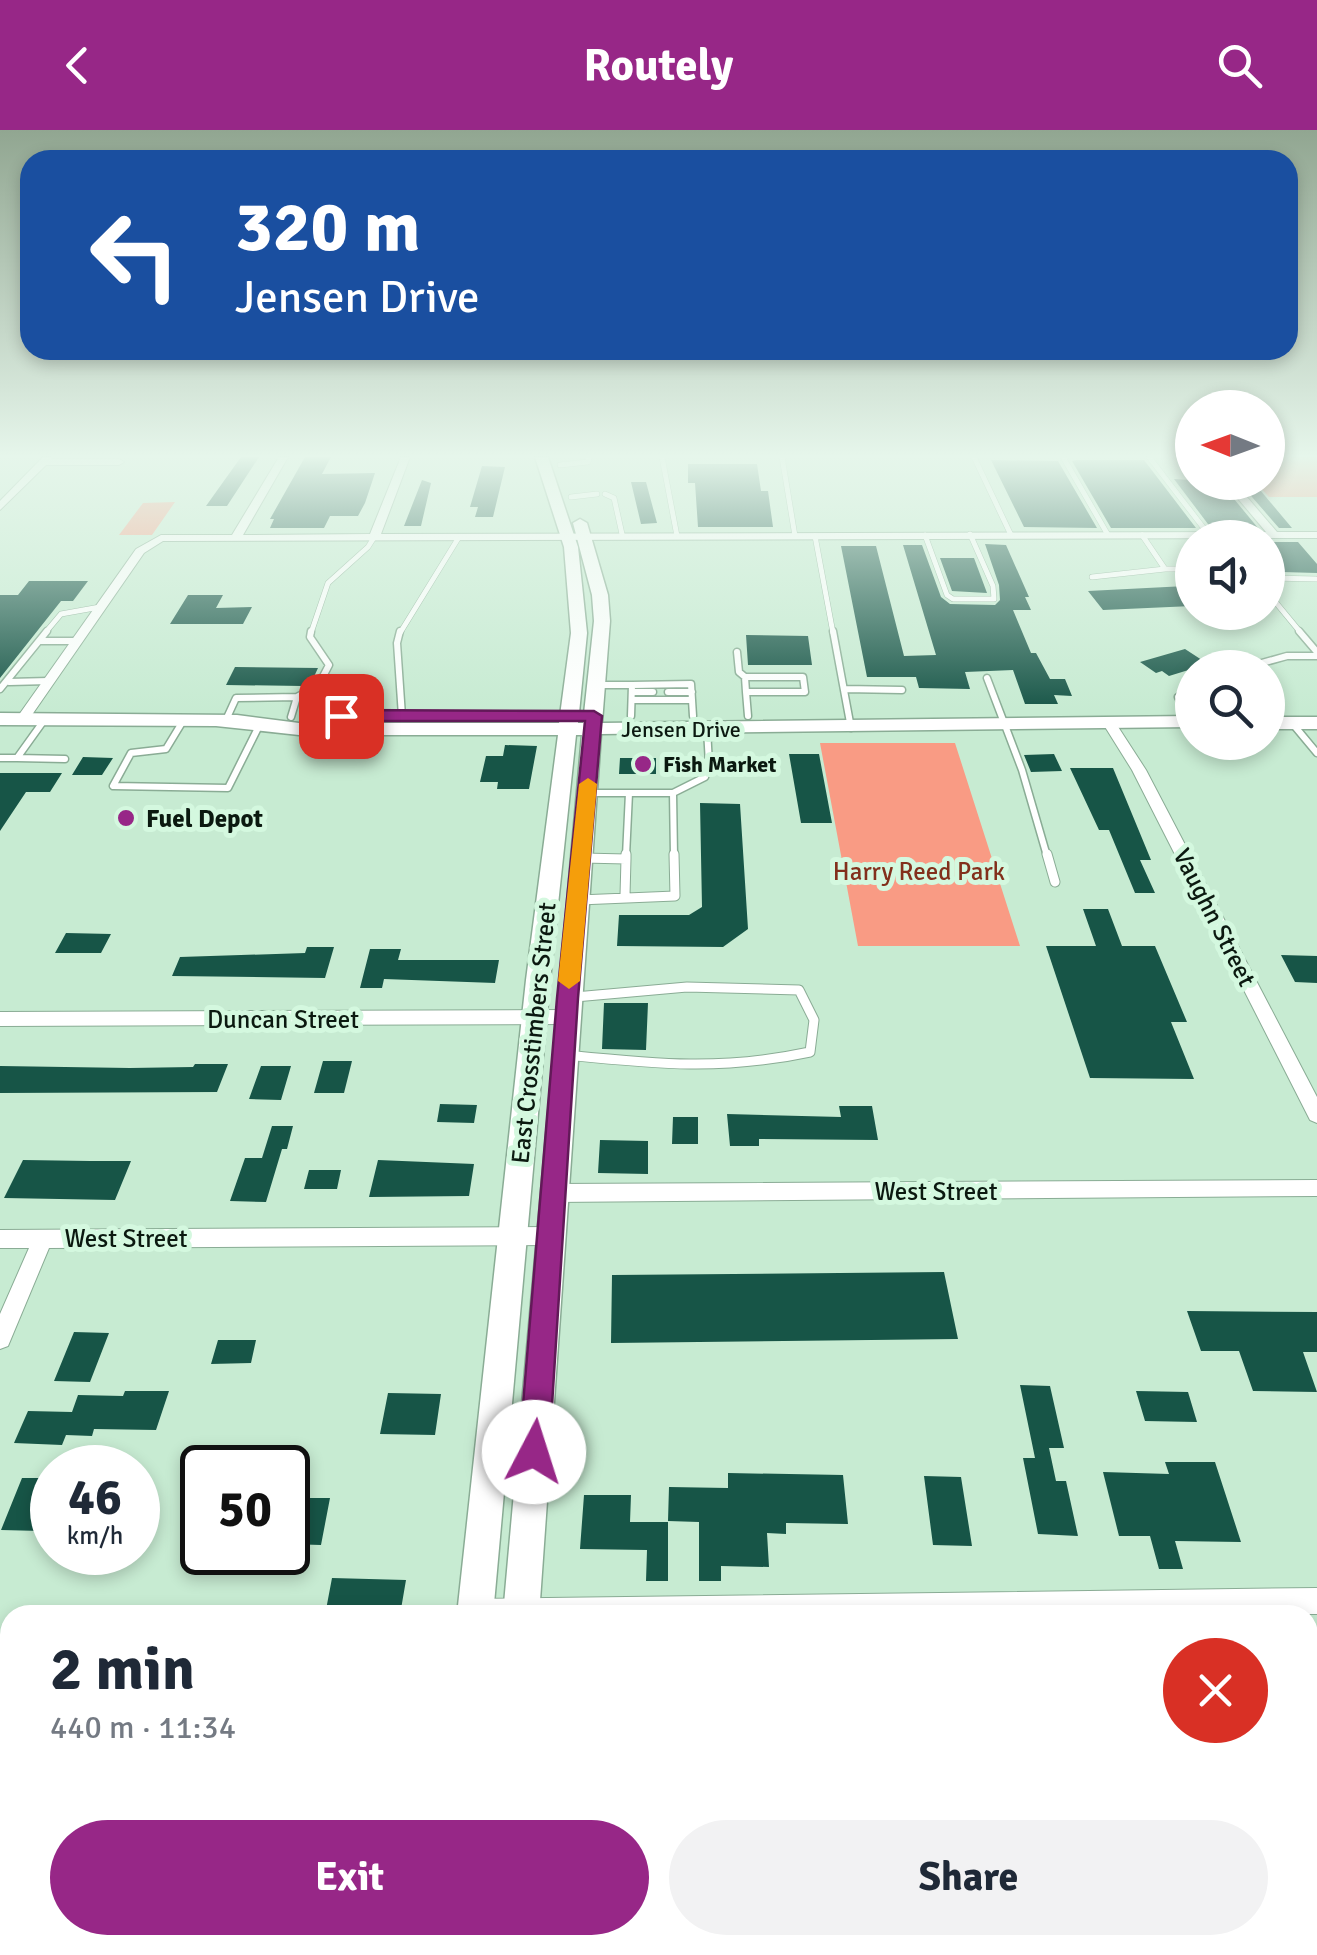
<!DOCTYPE html>
<meta charset="utf-8">
<style>
body{margin:0;font-family:Signika,sans-serif;background:#f2f2f3;color:#1f2937;height:100vh;display:flex;flex-direction:column;font-size:38px;white-space:nowrap}
*{box-sizing:border-box;margin:0}
p{font-size:32px;color:#747a83}
.icon{flex:none;width:55px;height:55px;fill:none;stroke:currentColor;stroke-width:2;stroke-linecap:round;stroke-linejoin:round}
.map{position:relative;flex:1;overflow:hidden}
.details{position:absolute;left:0px;top:1475px;width:1318px;height:350px;display:flex;flex-direction:column;background:#fff;border-radius:30px 30px 0 0;box-shadow:0 5px 15px #0003}
.details>*{flex:none}
.banner{position:absolute;left:20px;top:20px;width:1278px;height:210px;border-radius:30px;box-shadow:0 5px 15px #0003;background:#1a4fa0;color:#fff;overflow:hidden}
.needle{width:65px;rotate:271deg}
.buttons{position:absolute;left:1175px;top:260px;display:grid;gap:20px}
.buttons a{display:grid;place-items:center;width:110px;height:110px;border-radius:50%;background:#fff;box-shadow:0 5px 15px #0003;font-size:50px}
.speed{position:absolute;left:30px;top:1315px;display:flex;gap:20px;font-size:50px;font-weight:700;text-align:center}
.speed>*{display:grid;place-content:center;width:130px;height:130px;border-radius:50%;background:#fff;box-shadow:0 5px 15px #0003;line-height:1}
.speed small{font-size:25px;font-weight:400}
.speed .limit{border:5px solid #111;border-radius:15px;background:#fff;color:#111}
.pin{position:absolute;display:grid;place-items:center;width:85px;height:85px;color:#fff;margin:-42px;border-radius:20px;box-shadow:0 5px 15px #0006}
.me{position:absolute;width:110px;margin:-55px;rotate:5deg;stroke-linejoin:round;filter:drop-shadow(0 0 8px #0008)}
.turn{display:flex;align-items:center;gap:35px;height:210px;padding:0 50px;font-size:45px}
.turn .icon{width:130px;height:130px;stroke-width:2.5}
.turn b{display:block;font-size:70px;line-height:85px}
.round{display:grid;place-items:center;flex:none;width:105px;height:105px;border-radius:52px;background:#f2f2f3}
.summary{display:flex;align-items:center;justify-content:space-between;height:170px;padding:0 50px}
h1{font-size:60px;font-weight:700;line-height:75px}
.action{display:flex;gap:20px;margin-top:auto;padding:20px 50px}
.action a{flex:1;height:115px;border-radius:60px;background:#972787;color:#fff;font-size:40px;font-weight:700;line-height:115px;text-align:center}
.action a+a{background:#f2f2f3;color:#1f2937}
header{display:flex;justify-content:space-between;align-items:center;height:130px;padding:0 50px;background:#972787;color:#fff;font-size:45px;font-weight:700}
.map>svg:first-child{display:block}
.green{fill:#f99b84}
.building{fill:#175547}
.lines{fill:none;stroke-linecap:round;stroke-linejoin:round}
.service-far3-casing{stroke:#8aac95;stroke-width:6}
.service-far2-casing{stroke:#8aac95;stroke-width:9}
.service-far1-casing{stroke:#8aac95;stroke-width:11}
.service-casing{stroke:#8aac95;stroke-width:16}
.minor-casing{stroke:#8aac95;stroke-width:2}
.secondary-casing{stroke:#8aac95;stroke-width:3}
.service-far3{stroke:#fff;stroke-width:5}
.service-far2{stroke:#fff;stroke-width:6}
.service-far1{stroke:#fff;stroke-width:9}
.service{stroke:#fff;stroke-width:14}
.minor{fill:#fff;fill-rule:evenodd}
.secondary{fill:#fff;fill-rule:evenodd}
.route{fill:#972787;stroke:#621958;stroke-width:2.5}
.slow{fill:#f59e0b}
.poi-dot{fill:#972787;stroke:#d4f8df;stroke-width:4}
.labels{text-anchor:middle;stroke-width:10;stroke-linejoin:round;paint-order:stroke}
.far-street-label{font-size:22px;fill:#0b1910;stroke:#d4f8df}
.far-poi-label{font-size:22px;font-weight:bold;fill:#0b1910;stroke:#d4f8df;text-anchor:start}
.poi-label{font-size:25px;font-weight:bold;fill:#0b1910;stroke:#d4f8df;text-anchor:start}
.park-label{font-size:25px;fill:#82301c;stroke:#d4f8df}
.street-label{font-size:25px;fill:#0b1910;stroke:#d4f8df}
</style>
<header><svg class="icon" aria-label="back" viewBox="0 0 24 24"><path d="M15 5l-7 7 7 7"/></svg>Routely<svg class="icon" aria-label="search" viewBox="0 0 24 24"><circle cx="10" cy="10" r="6"/><path d="M15 15l6 6"/></svg></header>
<div class="map">
<svg width="1317" height="1825" viewBox="0 0 1317 1825">
<rect width="100%" height="100%" fill="#c7ebd2"/>
<path class="green" d="M1268,327H1317V367H1269L1256,353L1268,352Z
M175,372L152,405H119L143,373Z
M820,613H955L1020,816H858Z"/>
<path class="building" d="M241,327H259L227,376H206Z
M305,327H331L322,344L375,343L365,373L358,386H330L324,398H270L274,389H270Z
M991,330L1058,331L1097,398L1024,397Z
M1077,330H1144L1196,398H1111L1072,331Z
M688,334H757L761,361H768L773,397H698L695,353H688Z
M482,336L505,337L493,387H475L478,377H470Z
M1174,349L1220,352L1258,398H1211Z
M422,350L431,353L421,396H404Z
M631,352H646L657,393L641,394Z
M1239,352L1255,354L1292,398H1279Z
M1268,412H1298L1317,434V443L1282,442L1279,437H1268Z
M985,414L1006,415L1029,467H1025L1031,480H1013L1031,523H1036L1050,549H1065L1072,566L1054,565L1058,574H1025L1013,540L965,542L970,559L919,558L916,547H867L841,416H876L904,526L936,525L903,415H922L941,467L950,474L995,475L1000,470L999,455Z
M940,428H974L987,463L952,461Z
M29,451H88L73,471H61L0,548V465H18Z
M1186,456L1192,463V476L1103,480L1088,461Z
M188,465H223L216,478L252,477L243,494H170Z
M746,505L808,506L812,535H748Z
M1185,519L1208,534L1169,546L1162,541L1156,543L1140,532Z
M235,537L318,538L312,551L303,556L226,555Z
M505,615L537,616L529,659H497L498,652H480L486,626H503Z
M789,624H819L832,693H801Z
M1054,624L1062,641L1031,642L1024,625Z
M83,627L113,628L102,645H72Z
M620,628H656V644H619Z
M1070,638H1113L1151,730H1140L1155,763H1135L1109,700H1099Z
M0,643H62L50,662H26L0,701Z
M700,673L740,674L748,799L723,817L617,816L619,785H689L702,777Z
M1083,779H1108L1122,816H1155L1187,892H1171L1194,949L1090,948L1046,816H1096Z
M66,803L111,804L101,823H55Z
M307,817H334L325,848L172,846L180,827L305,823Z
M370,819H401L398,830H499L495,853L384,849L382,858H360Z
M1281,825L1317,826V853L1295,852Z
M604,873H648L646,920L602,919Z
M323,931H352L344,963H314Z
M195,934H228L217,962L0,963V936L130,938L193,937Z
M261,936H291L281,970L249,969Z
M440,974L477,975L474,993L437,992Z
M839,976H872L878,1010L759,1009V1016H730L727,984L841,987Z
M673,987H698V1014H672Z
M272,996H293L287,1019H282L266,1072L230,1071L245,1028H262Z
M600,1010L648,1011V1044L598,1043Z
M23,1030L90,1031H131L115,1070L4,1068Z
M378,1030L474,1034L469,1066L369,1067Z
M309,1040H341L337,1059H304Z
M944,1142L958,1209L611,1213L612,1145Z
M1187,1181L1317,1182V1222H1303L1317,1262L1253,1261L1239,1221H1201Z
M74,1202L109,1203L90,1252L54,1251Z
M218,1210H256L251,1233L211,1234Z
M1020,1255L1050,1256L1064,1318H1049L1056,1351H1066L1078,1406L1038,1404L1023,1328H1035Z
M125,1261H169L156,1300L94,1299L92,1306L66,1305L62,1315L14,1313L28,1281L72,1282L78,1265L123,1266Z
M1136,1261L1188,1262L1197,1292L1145,1291Z
M388,1263L441,1264L435,1305L380,1304Z
M1165,1332H1215L1241,1412L1175,1411L1183,1439H1159L1150,1406H1119L1103,1342L1169,1344Z
M728,1343L843,1345L848,1394L786,1393V1404L767,1403L769,1437L721,1436V1451H699V1392L668,1391L669,1357L728,1358Z
M924,1346L961,1347L972,1416L933,1415Z
M22,1348H52V1374L42,1401L1,1400Z
M584,1365H631L630,1392H668V1451H646L647,1420L580,1419Z
M288,1368H330L321,1415L288,1414Z
M332,1448L406,1450L400,1485H325Z"/>
<g class="lines">
<defs>
<path id="service-far3" d="M662,327L677,406
M782,327L795,406
M974,327L1011,405
M1063,327L1108,405
M1149,327L1209,405
M560,335L588,332L589,327
M605,364L614,368L622,404
M571,367L597,364
M925,405L947,465L953,469H994L993,456L970,404
M1142,405L1165,439H1192
M815,406L833,503
M1092,447L1165,439
M1268,448L1316,449
M1268,463L1301,503
M45,503L61,484L100,477
M311,503L328,453L368,417L375,406
M400,503L459,407"/>
<path id="service-far2" d="M400,501L397,513L402,586
M833,501L851,598
M1299,501L1317,522
M39,511H77
M737,522L739,542L745,547
M1244,538L1287,526H1317
M745,547H803L805,562H746Z
M987,548L1022,640L1047,726
M9,552L49,551
M597,555H632L631,586
M632,555L691,554L693,586
M0,559L47,501
M845,559L902,560
M632,562H653
M668,562H692
M746,562L748,586
M297,567L318,556L329,535L310,507L311,501
M632,570H692
M183,591L166,619L131,623L113,656L228,658L259,596
M225,592L236,568L297,567L291,587
M1190,592L1178,567L1192,557
M1292,593L1317,623
M0,628H17L45,589
M17,628L65,629
M587,663H673L674,726
M673,663L705,647L709,634L707,599
M626,726L629,663"/>
<path id="service-far1" d="M1047,724L1055,752
M583,728L626,729V724
M625,765L626,729
M579,770L675,766L674,724
M567,925C656,934 721,941 810,922L814,890L799,860L687,857L575,867"/>
<path id="service" d="M917,1815L919,1825"/>
<path id="minor" d="M43,327H52L51,329H119L124,332L119,335H46L0,380V371Z
M279,327H288L243,405L370,404L401,327H410L381,404L1266,402L1224,352H1234L1277,402H1317V408L163,411L144,423L27,592H17L16,589L136,419L161,405H232Z
M1108,588L1113,589L1146,640L1317,967V993L1310,990L1132,640L1102,592Z
M567,880L576,887L567,894L0,896V882Z
M1317,1050V1066L554,1072L547,1069L544,1063L547,1057L554,1054Z
M551,1097L558,1100L561,1106L558,1112L551,1115L49,1118L8,1216L0,1219V1184L29,1118H0V1100Z
M1317,1458V1484L463,1485L462,1482L466,1473L475,1469Z"/>
<path id="secondary" d="M535,327H548L578,417L587,503L578,593H583L594,491L592,465L573,393L580,389L587,393L608,465L610,491L602,593L1192,586V597L601,604L539,1485H503L582,605H576L550,850L493,1485H457L526,850L558,605H299L216,596L0,595V583L237,585L299,593H559L571,503L564,417Z
M1268,587H1317V599H1268Z
M412,1815H456L455,1825H411Z
M472,1815H516L515,1825H471Z"/>
</defs>
<use href="#service-far3" class="service-far3-casing"/>
<use href="#service-far2" class="service-far2-casing"/>
<use href="#service-far1" class="service-far1-casing"/>
<use href="#service" class="service-casing"/>
<use href="#minor" class="minor-casing"/>
<use href="#secondary" class="secondary-casing"/>
<use href="#service-far3" class="service-far3"/>
<use href="#service-far2" class="service-far2"/>
<use href="#service-far1" class="service-far1"/>
<use href="#service" class="service"/>
<use href="#minor" class="minor"/>
<use href="#secondary" class="secondary"/>
</g>
<linearGradient id="sky" x2="0" y2="1"><stop stop-color="#91a691"/><stop offset="0.56" stop-color="#e6f6eb"/><stop offset="1" stop-color="#e6f6eb" stop-opacity="0"/></linearGradient>
<rect width="1317" height="582" fill="url(#sky)"/>
<path class="route" d="M594,581L602,586L578,868L549,1322L545,1332L534,1337L523,1332L519,1322L557,868L585,591H341L333,586L341,580Z"/>
<path class="slow" d="M588,648L597,654L580,851L569,859L558,851L579,654Z"/>
<g class="poi-dot">
<circle cx="643" cy="634" r="10"/>
<circle cx="126" cy="688" r="10"/>
</g>
<g class="labels">
<g class="far-street-label">
<text x="681" y="607">Jensen Drive</text>
</g>
<g class="far-poi-label">
<text x="663" y="642">Fish Market</text>
</g>
<g class="poi-label">
<text x="146" y="697">Fuel Depot</text>
</g>
<g class="park-label">
<text x="919" y="750">Harry Reed Park</text>
</g>
<g class="street-label">
<text transform="translate(1215 787) rotate(63)" y="9">Vaughn Street</text>
<text x="283" y="898">Duncan Street</text>
<text transform="translate(533 903) rotate(-84)" y="9">East Crosstimbers Street</text>
<text x="936" y="1070">West Street</text>
<text x="126" y="1117">West Street</text>
</g>
</g>
</svg>
<div class="buttons">
<a><svg class="needle" viewBox="-14 -14 28 28"><path d="M0-13l5 13h-10z" fill="#e53935"/><path d="M0 13l5-13h-10z" fill="#747a83"/></svg></a>
<a><svg class="icon" aria-label="sound" viewBox="0 0 24 24"><path d="M4 9h4l5-4v14l-5-4H4zM17 9q2 3 0 6"/></svg></a>
<a><svg class="icon" aria-label="search" viewBox="0 0 24 24"><circle cx="10" cy="10" r="6"/><path d="M15 15l6 6"/></svg></a>
</div>
<div class="speed"><div>46<small>km/h</small></div><div class="limit">50</div></div>
<div class="pin" style="left:341px;top:586px;background:#d93025"><svg class="icon" aria-label="arrive" viewBox="0 0 24 24"><path d="M6 21V4h12l-3 4 3 4H6"/></svg></div>
<svg class="me" style="left:534px;top:1322px" viewBox="-20 -20 40 40"><circle r="19" fill="#fff"/><path d="M0-13L10 11 0 6-10 11z" fill="#972787"/></svg>
<div class="banner">
<div class="turn"><svg class="icon" aria-label="left" viewBox="0 0 24 24"><path d="M17 20v-9H6M10 6l-5 5 5 5"/></svg><div><b>320 m</b>Jensen Drive</div></div>
</div>
<section class="details">
<div class="summary"><div><h1>2 min</h1><p>440 m · 11:34</p></div><a class="round" style="background:#d93025;color:#fff"><svg class="icon" aria-label="close" viewBox="0 0 24 24"><path d="M6 6l12 12M18 6L6 18"/></svg></a></div>
<div class="action"><a>Exit</a><a>Share</a></div>
</section>
</div>
